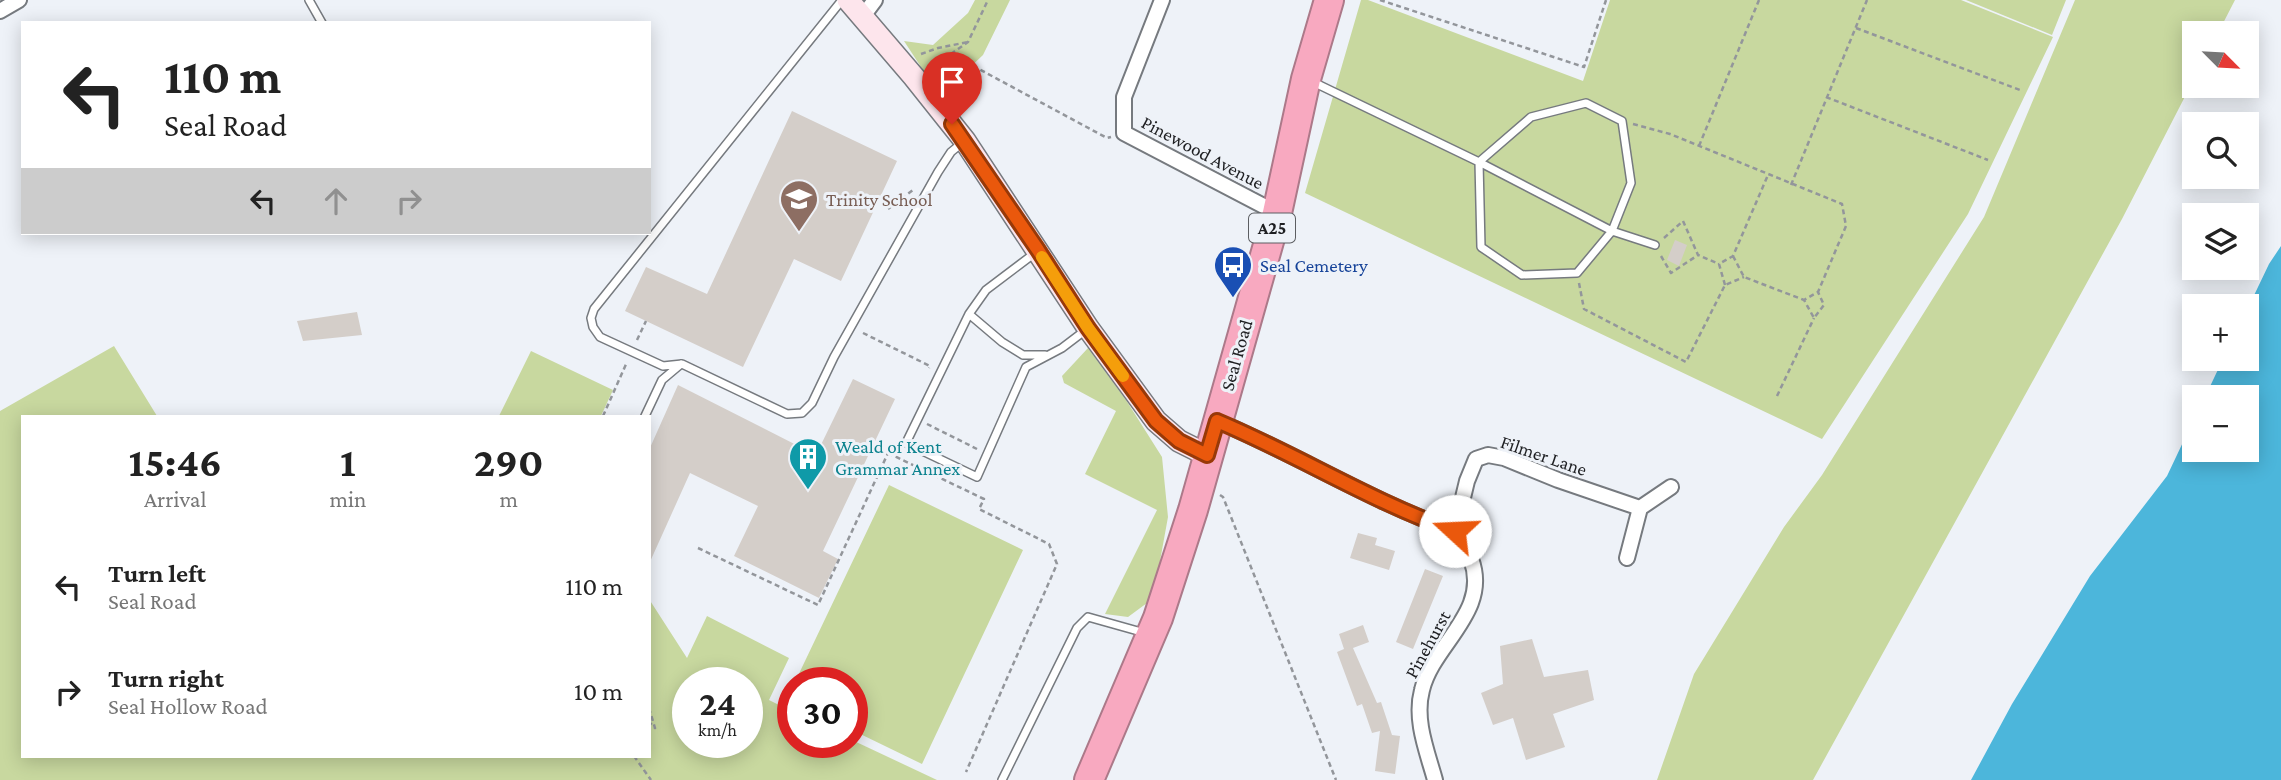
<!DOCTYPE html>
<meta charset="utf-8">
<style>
body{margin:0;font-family:"Crimson Pro",serif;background:#f2f2f2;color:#222;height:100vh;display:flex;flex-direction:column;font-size:26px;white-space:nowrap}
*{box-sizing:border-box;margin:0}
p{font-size:23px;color:#767676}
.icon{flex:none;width:38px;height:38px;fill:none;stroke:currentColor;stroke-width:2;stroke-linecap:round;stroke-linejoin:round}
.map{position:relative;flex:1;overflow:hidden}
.details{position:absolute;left:21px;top:415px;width:630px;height:343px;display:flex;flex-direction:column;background:#fff;border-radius:0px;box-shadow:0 4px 18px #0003}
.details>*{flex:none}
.banner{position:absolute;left:21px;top:21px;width:630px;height:214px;border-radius:0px;box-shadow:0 4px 18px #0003;background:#fff;color:#222;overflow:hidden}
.needle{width:46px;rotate:114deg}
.fabs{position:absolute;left:2182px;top:21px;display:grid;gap:14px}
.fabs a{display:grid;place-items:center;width:77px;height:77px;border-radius:0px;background:#fff;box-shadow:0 4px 18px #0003;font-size:35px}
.speed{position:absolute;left:672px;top:667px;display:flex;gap:14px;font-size:35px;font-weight:700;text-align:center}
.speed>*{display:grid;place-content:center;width:91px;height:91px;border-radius:50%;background:#fff;box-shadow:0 4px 18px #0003;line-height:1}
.speed small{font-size:18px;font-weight:400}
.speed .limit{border:10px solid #d22;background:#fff;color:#111}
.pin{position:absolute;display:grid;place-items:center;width:60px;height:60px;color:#fff;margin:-72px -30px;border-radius:50% 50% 50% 0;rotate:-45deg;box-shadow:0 0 7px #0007}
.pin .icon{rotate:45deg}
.me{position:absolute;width:77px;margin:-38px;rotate:290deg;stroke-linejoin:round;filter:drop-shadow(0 0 5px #0008)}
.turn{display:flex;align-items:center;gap:24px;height:147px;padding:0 28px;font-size:32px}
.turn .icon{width:91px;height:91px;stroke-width:2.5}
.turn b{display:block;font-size:49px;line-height:60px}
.lanes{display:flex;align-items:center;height:66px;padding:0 28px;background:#0003;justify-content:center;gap:35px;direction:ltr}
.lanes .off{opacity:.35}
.eta{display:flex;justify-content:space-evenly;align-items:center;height:119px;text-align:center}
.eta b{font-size:42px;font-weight:700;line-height:49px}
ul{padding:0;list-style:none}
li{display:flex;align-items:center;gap:21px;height:105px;padding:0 28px}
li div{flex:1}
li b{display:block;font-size:26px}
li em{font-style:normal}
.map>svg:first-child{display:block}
.green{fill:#c8d89f;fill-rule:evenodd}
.water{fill:#4cb6db}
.building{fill:#d4cec9}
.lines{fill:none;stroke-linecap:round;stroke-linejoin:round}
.lane-casing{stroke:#767a7f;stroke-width:10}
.street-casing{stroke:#767a7f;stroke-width:18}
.secondary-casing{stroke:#767a7f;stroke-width:24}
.highway-casing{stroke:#ac7989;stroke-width:32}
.path{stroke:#93969b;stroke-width:2.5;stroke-dasharray:5 3.5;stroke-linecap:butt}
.lane{stroke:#fff;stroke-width:7}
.street{stroke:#fff;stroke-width:14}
.secondary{stroke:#fde5ec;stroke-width:21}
.highway{stroke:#f8a9c0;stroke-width:28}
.route-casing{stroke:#983908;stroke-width:18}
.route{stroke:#ea580c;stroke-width:12}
.slow{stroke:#f59e0b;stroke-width:12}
.labels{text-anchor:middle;stroke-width:6;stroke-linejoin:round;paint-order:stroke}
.shield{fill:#eef2f8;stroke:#5c5e62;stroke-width:2}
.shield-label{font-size:18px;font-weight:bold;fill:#1e1f22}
.street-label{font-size:19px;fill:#1e1f22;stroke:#eef2f8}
.education-label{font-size:19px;fill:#785e54;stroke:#eef2f8;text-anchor:start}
.transit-label{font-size:19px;fill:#164399;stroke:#eef2f8;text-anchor:start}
.culture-label{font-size:19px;fill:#0d838f;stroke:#eef2f8;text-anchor:start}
</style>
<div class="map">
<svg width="2281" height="780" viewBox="0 0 2281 780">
<rect width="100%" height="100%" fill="#eef2f8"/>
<path class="green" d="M975,0H1010L983,55L940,96L904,41L933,45L968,13Z
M1361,0H1368L1583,81L1610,0H1961L2053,37L1968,214L1822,439L1305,193Z
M1966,0H2066L2052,35Z
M2075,0H2235L2218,33H2194V79L2122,219L1813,780H1657L1694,674L1784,527L1822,475L1984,217Z
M114,346L157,416H23V756H649V599L687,658L707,616L789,658L769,700L793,712V742H852V740L937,780H0V411ZM688,682H747V742H688Z
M1088,348L1126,400L1162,457L1168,517L1158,572L1147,603L1128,617L1105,614L1157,510L1085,474L1116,411L1064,383L1062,376Z
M531,351L613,390L601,416H499Z
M889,485L1023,550L922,764L852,730V682H795Z"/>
<path class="water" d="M2281,246V780H1971L2012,704L2090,576L2167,476L2194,419V450H2247V397H2205L2223,359H2247V310L2269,264Z"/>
<path class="building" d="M792,111L897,161L841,281L794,259L743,367L625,311L646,267L707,294Z
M1675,240L1687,245L1679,266L1667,260Z
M357,312L362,335L303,341L297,321Z
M853,379L895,399L823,551L838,559L819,598L734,556L758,506L690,473L649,564V450L678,385L816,455Z
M1358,533L1377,538L1375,545L1395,551L1389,570L1350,558Z
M1425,569L1443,576L1413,649L1396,642Z
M1363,625L1369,642L1353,648L1377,703L1381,702L1392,735L1400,736L1395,774L1375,771L1380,731L1372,733L1362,704L1357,706L1337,652L1344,649L1339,634Z
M1532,639L1544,677L1588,670L1594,700L1553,714L1565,747L1526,760L1513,718L1493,725L1481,693L1503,684L1500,646Z"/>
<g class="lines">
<defs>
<path id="lane" d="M309,0L322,23
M842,0L594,309L591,318L593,327L600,337L663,366L682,364L787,414L802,413L812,403L834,357L938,172L951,152L962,143
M1313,82L1479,162L1481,247L1522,275L1577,273L1612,231L1655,245
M1586,103L1622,121L1631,183L1612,231L1479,162L1531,117Z
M1035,253L986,290L969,314L906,443L977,477L1026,367L1062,348L1087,329
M969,314L1002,342L1023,355H1045
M645,416L662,380L681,364
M1002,780L1077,628L1088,617L1145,633"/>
<path id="street" d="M1162,0L1124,97V133L1277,213
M0,11L19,0
M863,16L875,0
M1217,421C1298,455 1372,502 1455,531L1467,481L1476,459L1488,455L1504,458L1558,480L1640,508
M1627,558L1640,508L1671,487
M1435,780C1427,751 1414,720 1422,690C1433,644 1491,612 1471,559C1467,549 1460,540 1455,531"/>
<path id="secondary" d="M848,0L914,77L965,141L1088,328L1156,421L1179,441L1207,455"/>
<path id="highway" d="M1089,780L1158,618L1193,510L1277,213L1306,79L1329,0"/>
</defs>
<use href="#lane" class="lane-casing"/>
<use href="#street" class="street-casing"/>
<use href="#secondary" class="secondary-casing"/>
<use href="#highway" class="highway-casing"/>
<path class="path" d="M1380,0L1584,67L1606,0
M1856,28L2020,90
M921,54L938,48L968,42
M951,54L968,42L988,0
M929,68L951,54L1107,138L1111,137
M1826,97L1988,160
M1633,124L1670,134L1842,204L1846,226L1818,292L1804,300L1814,318L1824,305L1818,292
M1699,146L1759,0
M1791,185L1867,0
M888,209L913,190
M1664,238L1683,221L1698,255L1719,264
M1661,256L1671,273L1698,255
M1733,256L1744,277L1804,300
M1579,283L1584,309L1686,362L1725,285L1744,277
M1725,285L1719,264L1733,256L1768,175
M863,333L930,366L929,368
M637,340L646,321
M1777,396L1814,318
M603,416L627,362
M927,424L977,449
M888,453L984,499L979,509L1049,544L1057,564L966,772
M1220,495L1223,497L1336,780
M698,548L818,605L894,440
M649,708L655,728L649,722
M634,756L651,780"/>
<use href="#lane" class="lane"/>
<use href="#street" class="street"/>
<use href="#secondary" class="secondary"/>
<use href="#highway" class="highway"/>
</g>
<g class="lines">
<defs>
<path id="route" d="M952,124L1038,250L1088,328L1156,421L1179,441L1207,455L1217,421C1298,455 1372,502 1455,531"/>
</defs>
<use href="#route" class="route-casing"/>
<use href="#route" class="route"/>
<path class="slow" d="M1042,257L1088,328L1123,376"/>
</g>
<defs>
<symbol id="school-pin" viewBox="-11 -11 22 30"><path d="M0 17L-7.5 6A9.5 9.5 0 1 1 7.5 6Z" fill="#8d6e63" stroke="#eef2f8"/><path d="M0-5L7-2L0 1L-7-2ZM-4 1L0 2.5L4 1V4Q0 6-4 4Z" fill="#fff"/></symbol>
<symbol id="bus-pin" viewBox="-11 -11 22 30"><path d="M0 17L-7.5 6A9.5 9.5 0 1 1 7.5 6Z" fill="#1a4fb4" stroke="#eef2f8"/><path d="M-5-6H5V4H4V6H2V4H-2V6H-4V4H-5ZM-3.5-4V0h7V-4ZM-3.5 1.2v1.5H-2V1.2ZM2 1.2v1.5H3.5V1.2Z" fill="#fff"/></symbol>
<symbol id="building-pin" viewBox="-11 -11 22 30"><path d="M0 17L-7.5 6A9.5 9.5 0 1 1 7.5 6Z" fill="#0f9aa8" stroke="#eef2f8"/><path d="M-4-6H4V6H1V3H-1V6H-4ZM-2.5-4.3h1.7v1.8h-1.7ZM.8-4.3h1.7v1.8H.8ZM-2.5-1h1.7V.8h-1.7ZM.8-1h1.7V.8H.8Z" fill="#fff"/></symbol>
</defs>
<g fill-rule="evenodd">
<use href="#school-pin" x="777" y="177" width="44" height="60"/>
<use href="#bus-pin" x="1211" y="243" width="44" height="60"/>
<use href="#building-pin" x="786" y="435" width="44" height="60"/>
</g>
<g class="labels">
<rect class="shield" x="1249" y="213.5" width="46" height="29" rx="5"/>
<g class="shield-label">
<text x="1272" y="234">A25</text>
</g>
<g class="street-label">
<text transform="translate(1203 152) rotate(28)" y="7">Pinewood Avenue</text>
<text transform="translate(1236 355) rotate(-74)" y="7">Seal Road</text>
<text transform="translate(1544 455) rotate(19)" y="7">Filmer Lane</text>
<text transform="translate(1427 644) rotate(-61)" y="7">Pinehurst</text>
</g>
<g class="education-label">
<text x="826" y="206">Trinity School</text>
</g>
<g class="transit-label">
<text x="1260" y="272">Seal Cemetery</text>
</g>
<g class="culture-label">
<text x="835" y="453">Weald of Kent<tspan x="835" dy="22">Grammar Annex</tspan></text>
</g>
</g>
</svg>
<div class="fabs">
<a><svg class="needle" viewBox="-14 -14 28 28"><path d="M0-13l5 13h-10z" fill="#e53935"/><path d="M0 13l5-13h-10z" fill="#767676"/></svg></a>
<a><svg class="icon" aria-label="search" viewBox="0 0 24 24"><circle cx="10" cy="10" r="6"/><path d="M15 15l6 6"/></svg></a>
<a><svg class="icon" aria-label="layers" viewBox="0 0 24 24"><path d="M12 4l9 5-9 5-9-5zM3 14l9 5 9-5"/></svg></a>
<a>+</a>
<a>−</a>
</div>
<div class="speed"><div>24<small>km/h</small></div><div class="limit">30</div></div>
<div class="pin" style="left:952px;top:124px;background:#d93025"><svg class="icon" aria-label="arrive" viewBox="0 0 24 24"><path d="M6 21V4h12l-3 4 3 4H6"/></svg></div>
<svg class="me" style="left:1455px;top:531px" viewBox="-20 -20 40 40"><circle r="19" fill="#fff"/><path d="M0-13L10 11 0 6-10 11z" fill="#ea580c"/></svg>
<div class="banner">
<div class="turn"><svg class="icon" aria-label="left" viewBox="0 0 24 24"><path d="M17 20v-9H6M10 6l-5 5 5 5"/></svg><div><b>110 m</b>Seal Road</div></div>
<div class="lanes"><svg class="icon" aria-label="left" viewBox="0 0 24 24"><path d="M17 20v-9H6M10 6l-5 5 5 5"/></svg><svg class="icon off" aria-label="ahead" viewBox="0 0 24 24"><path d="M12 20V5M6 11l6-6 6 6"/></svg><svg class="icon off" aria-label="right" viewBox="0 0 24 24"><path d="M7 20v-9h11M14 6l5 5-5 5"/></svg></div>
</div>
<section class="details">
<div class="eta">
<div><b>15:46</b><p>Arrival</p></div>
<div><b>1</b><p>min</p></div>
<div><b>290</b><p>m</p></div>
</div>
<ul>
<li><svg class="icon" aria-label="left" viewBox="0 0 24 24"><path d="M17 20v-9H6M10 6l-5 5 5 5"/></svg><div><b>Turn left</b><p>Seal Road</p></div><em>110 m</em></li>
<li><svg class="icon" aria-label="right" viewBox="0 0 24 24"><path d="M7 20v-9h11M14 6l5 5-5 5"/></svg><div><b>Turn right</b><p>Seal Hollow Road</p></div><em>10 m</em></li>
</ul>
</section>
</div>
